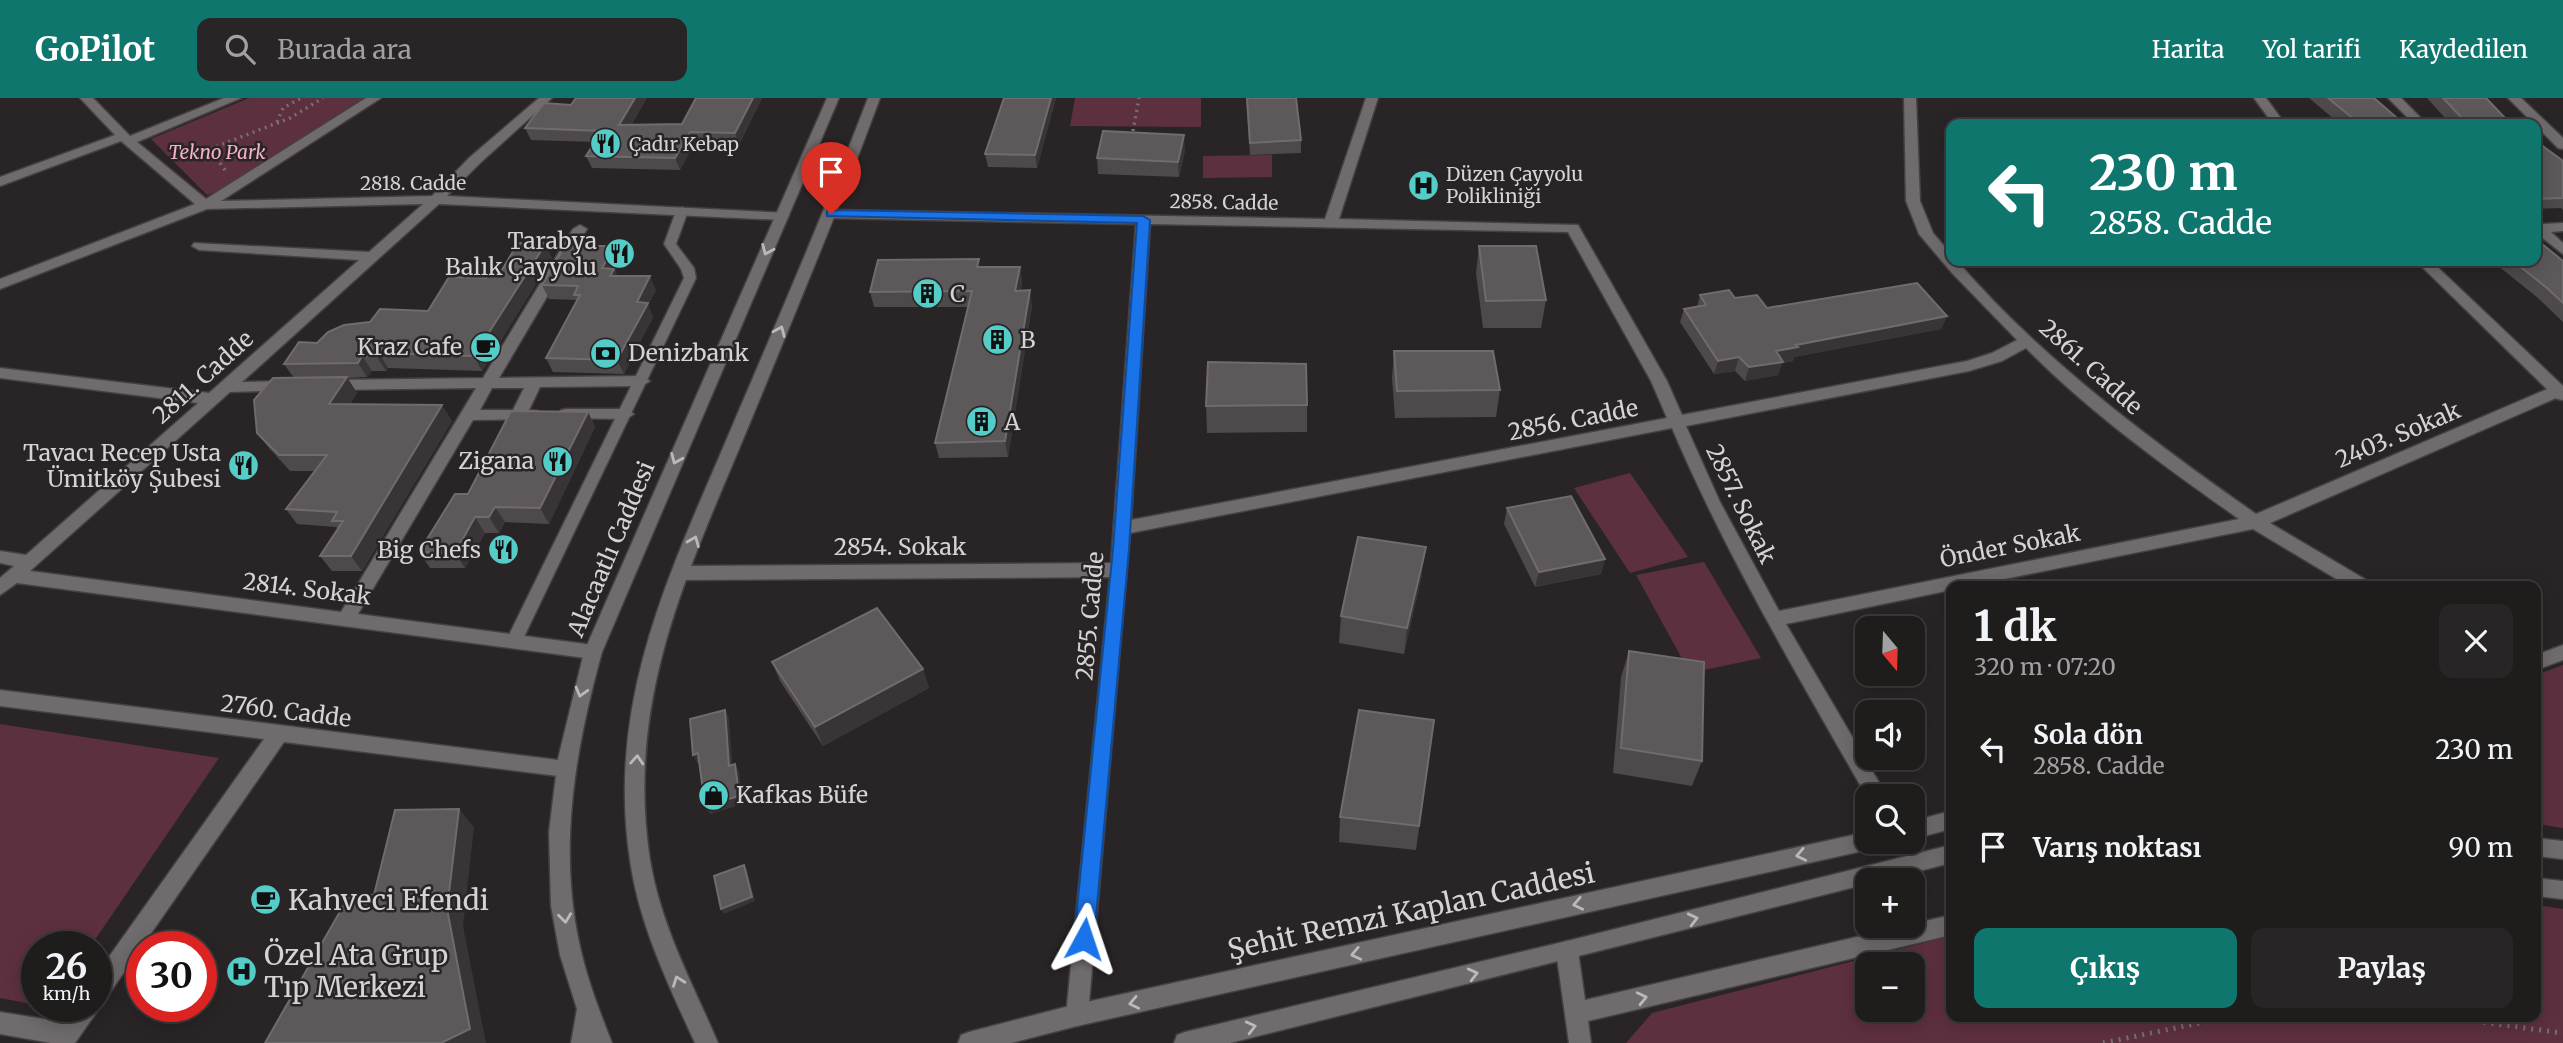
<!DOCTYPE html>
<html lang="tr">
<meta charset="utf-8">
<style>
body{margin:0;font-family:Merriweather,serif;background:#272525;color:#f1f3f6;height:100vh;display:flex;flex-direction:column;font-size:26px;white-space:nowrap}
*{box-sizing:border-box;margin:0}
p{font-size:23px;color:#a1a1a3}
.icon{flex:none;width:38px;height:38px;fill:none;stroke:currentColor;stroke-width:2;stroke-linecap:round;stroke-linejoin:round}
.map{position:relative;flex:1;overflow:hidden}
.panel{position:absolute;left:1946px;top:483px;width:595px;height:441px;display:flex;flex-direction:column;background:#1f1c1c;border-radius:14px;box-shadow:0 4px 18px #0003,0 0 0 2px #3c3a3b}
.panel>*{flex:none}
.banner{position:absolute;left:1946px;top:21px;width:595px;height:147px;border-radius:14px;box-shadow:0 4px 18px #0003,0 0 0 2px #3c3a3b;background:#0f766e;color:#fff;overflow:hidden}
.needle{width:46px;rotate:161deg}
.buttons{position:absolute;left:1855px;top:518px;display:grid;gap:14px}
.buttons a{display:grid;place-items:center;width:70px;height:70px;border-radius:14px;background:#1f1c1c;box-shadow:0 4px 18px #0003,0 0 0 2px #3c3a3b;font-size:35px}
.speed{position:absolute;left:21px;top:833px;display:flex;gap:14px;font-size:35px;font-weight:700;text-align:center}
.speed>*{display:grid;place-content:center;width:91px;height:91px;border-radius:50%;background:#1f1c1c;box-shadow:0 4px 18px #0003,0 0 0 2px #3c3a3b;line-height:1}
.speed small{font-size:18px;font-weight:400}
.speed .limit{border:10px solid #d22;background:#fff;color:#111}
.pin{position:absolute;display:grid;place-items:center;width:60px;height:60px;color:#fff;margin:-72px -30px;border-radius:50% 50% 50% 0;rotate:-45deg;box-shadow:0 0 7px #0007}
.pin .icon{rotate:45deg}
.me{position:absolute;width:77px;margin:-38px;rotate:5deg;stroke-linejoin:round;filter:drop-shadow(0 0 5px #0008)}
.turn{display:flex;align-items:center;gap:24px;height:147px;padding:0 28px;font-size:32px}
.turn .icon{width:91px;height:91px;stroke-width:2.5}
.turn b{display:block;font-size:49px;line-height:60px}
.round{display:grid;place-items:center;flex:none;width:74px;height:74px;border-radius:14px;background:#272525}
.head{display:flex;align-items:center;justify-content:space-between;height:119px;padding:0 28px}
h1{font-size:42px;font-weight:700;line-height:52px}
.action{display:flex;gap:14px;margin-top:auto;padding:14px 28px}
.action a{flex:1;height:80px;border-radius:14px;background:#0f766e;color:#fff;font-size:28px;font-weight:700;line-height:80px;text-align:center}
.action a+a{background:#272525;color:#f1f3f6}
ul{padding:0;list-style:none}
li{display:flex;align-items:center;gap:21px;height:98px;padding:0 28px}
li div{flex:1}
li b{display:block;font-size:26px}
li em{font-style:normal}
header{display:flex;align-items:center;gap:42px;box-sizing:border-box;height:98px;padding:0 35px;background:#0f766e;color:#fff}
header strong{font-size:33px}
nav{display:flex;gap:38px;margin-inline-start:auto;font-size:24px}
.search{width:490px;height:63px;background:#272525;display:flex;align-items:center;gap:18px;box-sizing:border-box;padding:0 24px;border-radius:14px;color:#a1a1a3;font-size:26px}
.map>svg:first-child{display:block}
.green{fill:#5d303f;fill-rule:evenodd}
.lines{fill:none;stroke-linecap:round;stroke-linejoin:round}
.lane-casing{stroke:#454142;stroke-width:3}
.street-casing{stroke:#454142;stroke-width:3}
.secondary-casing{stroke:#454142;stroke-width:3}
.path-far1{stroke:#757172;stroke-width:3.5;stroke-dasharray:2 4.5;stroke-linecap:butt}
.path{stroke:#757172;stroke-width:5;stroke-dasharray:2 6;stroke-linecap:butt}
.lane{fill:#706b6c;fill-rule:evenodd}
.street{fill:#706b6c;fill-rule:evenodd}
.secondary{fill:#706b6c;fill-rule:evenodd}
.wall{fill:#4e494b}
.shaded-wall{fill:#393536}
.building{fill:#5d585a;stroke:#706b6d;stroke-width:2}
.oneway{stroke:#bcb9ba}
.route{fill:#1a73e8;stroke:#114b97;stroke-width:2}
.labels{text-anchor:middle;stroke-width:5;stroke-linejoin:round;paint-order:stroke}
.far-poi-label{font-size:19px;fill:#d6d3d4;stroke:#292526;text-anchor:start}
.far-park-label{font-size:19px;font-style:italic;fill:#f5b1c5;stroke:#292526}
.far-street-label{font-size:19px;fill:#d6d3d4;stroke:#292526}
.poi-label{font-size:23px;fill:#d6d3d4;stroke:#292526;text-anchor:end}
.street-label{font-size:23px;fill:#d6d3d4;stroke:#292526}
.near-poi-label{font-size:28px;fill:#d6d3d4;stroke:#292526;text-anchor:start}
.near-street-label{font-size:28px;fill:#d6d3d4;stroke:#292526}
</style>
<header>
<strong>GoPilot</strong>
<div class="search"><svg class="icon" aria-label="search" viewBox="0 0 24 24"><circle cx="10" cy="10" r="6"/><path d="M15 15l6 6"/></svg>Burada ara</div>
<nav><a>Harita</a><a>Yol tarifi</a><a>Kaydedilen</a></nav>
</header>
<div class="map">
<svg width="2563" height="945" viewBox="0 0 2563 945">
<rect width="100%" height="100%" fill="#292526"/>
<path class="green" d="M249,0H370L236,87L207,97L151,41Z
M1075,0H1201V29L1070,28Z
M1272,57V79L1203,80V58Z
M1630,375L1688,459L1630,475L1574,390Z
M1704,464L1761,560L1690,575L1636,477Z
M2563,567V730L2536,726V577Z
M0,626L219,660L90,849H37V907L0,900Z
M2536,807L2563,811V945H1626L1652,915L1951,838V919H2536ZM1913,866V912H1867V866Z"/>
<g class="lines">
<defs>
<path id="lane" d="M682,109L688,113L676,146L694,170L696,180L522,543L520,548H508L506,543L684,180L681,171L664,146L676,113Z"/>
<path id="street" d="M80,0H93L130,38L224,0H241L137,44L206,101L366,0H381L221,103L432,98L469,60L539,0H552L479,66L447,98L787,115L789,118L782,122L439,106L242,284L288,283L296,288L293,292L230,294L30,473L341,514L476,290L330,292L322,287L330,282L483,280L573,131L580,127L587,131L499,280L642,278L650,283L642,288L540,289L529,312L538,313L540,317L538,321L473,322L358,516L593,547L599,549L602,554L599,559L593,561L17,485L0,497V480L14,468L0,465V453L26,457L198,305L0,280V270L209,295L359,162L199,152L192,148L194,145L369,154L423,106L207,111L0,191V181L195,106L121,43L0,88V79L115,37ZM492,290H524L513,312H480Z
M1366,0H1378L1339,121L1578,127L1667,283L1682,317L1967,263L1992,255L2017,242L1952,175L1919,136L1906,103L1904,0H1916L1920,103L1933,135L1951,156V163H1957C2043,262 2149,341 2256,416L2552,289H2563V297L2270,425L2368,483L2371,488H2348L2253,431L1970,488H1951V492L1786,526L1887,698L1867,699C1798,578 1727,459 1672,330L1130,435L1088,917L1085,925L1077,928L1069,925L1066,917L1110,479L681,482L675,480L672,475L675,470L681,468L1111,465L1136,126L831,120L824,116L831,112L1325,121ZM1150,126L1568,134L1651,283L1667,320L1131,422ZM2026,250C2090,315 2164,368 2239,421L1779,513L1720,404L1686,328L1969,273L2002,263Z
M2388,0H2401L2427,26H2414Z
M2508,0H2521L2563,40V51L2558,50Z
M2536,124L2542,126L2563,125V133L2551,134L2563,145V156L2536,135Z
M567,311H626L634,316L626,321L561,320L559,316L561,312Z
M2563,547V562L2536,572V557Z
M0,592L566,663L573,665L576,671L573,677L566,679L284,644L104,903L98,906L96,915L75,945H51L0,936V914L63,924L75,908H96V877L264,641L0,608Z
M1951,817V837L1588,923L1591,945H1569L1556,853L1559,846L1567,843L1575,846L1578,853L1585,902Z"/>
<path id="secondary" d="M827,0H839L602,554C576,648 558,746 579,844C586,878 599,912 612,945H571L577,911L560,857L551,808L549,734L558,661L584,554Z
M868,0H880C841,106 797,210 754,315C693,464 624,595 650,762C661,828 692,884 718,945H695C668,886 639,826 630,762C605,596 675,465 737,317C782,212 827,107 868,0Z
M2254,0H2266L2285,26H2273Z
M2416,163H2431L2563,288V302L2557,301Z
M1951,713V731L1913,741V723Z
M1867,734V744H1877L1874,749L1867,752L1077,928L1011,945H958L961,937L969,934L1077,906Z
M2536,740L2563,743V761L2536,758Z
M1951,747V765L1884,782H1867V786L1230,945H1174L1177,937L1185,934L1567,843Z
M2536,780L2563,783V801L2536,798Z"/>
</defs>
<use href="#lane" class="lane-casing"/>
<use href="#street" class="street-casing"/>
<use href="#secondary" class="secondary-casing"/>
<path class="path-far1" d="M277,24L283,10L301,0
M1133,33L1139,0
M225,72L210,51L290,20L323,0"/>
<path class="path" d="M2444,919L2563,935
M2103,945L2229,919"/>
<use href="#lane" class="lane"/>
<use href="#street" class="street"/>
<use href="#secondary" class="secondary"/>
</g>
<path class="wall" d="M576,0H647L631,27L682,26L762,0L739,47L694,46L680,72L592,70L586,58L595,44L531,42L525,30L571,7Z
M1004,0H1056L1037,70L988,69L985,56Z
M1246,0H1296L1301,42V55L1250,57Z
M2309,0H2374L2397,20H2445L2427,0H2486L2505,20L2513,26H2340Z
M2536,43L2563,63V112L2561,110L2536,111Z
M1185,52L1179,79L1098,76L1097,60Z
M615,148L621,162L615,172L617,178L656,192L648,207L653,219L624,276L553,274L546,260L576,203V202L549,201L542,187Z
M1479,148L1546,202L1541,230H1483L1476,175Z
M552,160L482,273L388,270L386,273H372L367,279L347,280L357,295L350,306L452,323L362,473H332L320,458L338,431L336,429L297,426L286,411L315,373H290L269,350L257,335L294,280L284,266L317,245L370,224L428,213L502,172Z
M2492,163H2563V224L2538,200Z
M980,169H1020L1022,184L1021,192L1032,208L1008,359L939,360L935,345L968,209H874L870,194Z
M1700,197L1735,200L1767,210L1947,218L1941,231L1794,259L1793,263L1782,265L1778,277L1745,283L1735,273L1714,276L1680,224L1684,211L1697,209Z
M1394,253L1500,292L1496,319L1395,320L1392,280Z
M1307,307V334L1207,335L1206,308Z
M588,314L595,329L549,426L505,424L499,435H485L465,470H430L419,454L468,396Z
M1507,410L1605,461L1601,476L1535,489L1504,426Z
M1422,476L1404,556L1339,545L1341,518Z
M1629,553L1702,663L1692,688L1613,675L1621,579Z
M772,564L923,571L929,590L823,648L780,583Z
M1434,622L1416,752L1339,744L1340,719Z"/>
<path class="shaded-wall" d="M635,0H647L623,39L619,27Z
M753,0H762L739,47L735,35Z
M1051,0H1056L1037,70L1035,57Z
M690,34L694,46L680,72L675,60Z
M1184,37L1185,52L1179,79L1178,64Z
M546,145L552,160L482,273L474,258Z
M615,148L621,162L615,172L620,185L616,192L602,170Z
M1020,169L1022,184L1018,208L1015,193Z
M650,178L656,192L648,207L653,219L624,276L617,262L637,204Z
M1030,192L1032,208L1008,359L1005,343Z
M1947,218L1941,231L1794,259L1793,263L1782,265L1778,277L1745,283L1749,269L1776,253L1796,247Z
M379,255L388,270L386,273L377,259Z
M362,258L372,273L367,279L358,265Z
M1739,259L1735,273L1714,276L1718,263Z
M347,279L357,295L340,322L329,306Z
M442,307L452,323L362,473L351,458Z
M588,314L595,329L549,426L540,410Z
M495,409L505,424L499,435L489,419Z
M475,419L485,435L465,470L455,455Z
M1426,449L1422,476L1404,556L1407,530Z
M1605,461L1601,476L1535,489L1539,474Z
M923,571L929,590L823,648L815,629Z
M725,612L729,620L733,676L729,668Z
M698,655L703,663L697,665L693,657Z
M735,666L739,674L743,706L710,716L705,708Z
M459,711L474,729L463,828L486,945H441L447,811Z
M744,767L747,772L755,803L724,816L721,811Z"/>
<path class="building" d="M576,0H635L619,27L682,26L696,0H753L735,35L690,34L675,60L586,58L602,33L525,30L544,5L571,7Z
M1004,0H1051L1035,57L985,56Z
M1247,0H1296L1301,42L1250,45Z
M2328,0H2374L2397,20H2462L2443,0H2486L2505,20L2513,26H2360Z
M1103,33L1184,37L1178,64L1097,60Z
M2536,43L2563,63V100L2536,101Z
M2536,141L2563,163V205L2547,190L2513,163H2536Z
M518,145H546L474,258L379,255L377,259L362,258L358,265L284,266L299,244L317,245L328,234L344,227L370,224L380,211L428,213L449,179L486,180L492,172H502Z
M565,148H615L602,170L614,171L610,178H650L637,204L648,205L617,262L546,260L580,197H574L578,188L542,187Z
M1479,148H1536L1546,202L1486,203Z
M979,161L977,169H1020L1015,193L1030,192L1005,343L935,345L972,193L870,194L878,162Z
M1917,185L1947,218L1796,247L1798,249L1776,253L1783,264L1749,269L1739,259L1718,263L1684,211L1706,207L1700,197L1729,192L1735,200L1757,197L1767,210Z
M1394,253H1493L1500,292L1397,293Z
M1208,264L1306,266L1307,307L1206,308Z
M347,279L329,306L442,307L351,458H320L343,423H332L337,414L286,411L327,357H279L257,335L254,302L273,280Z
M511,313L588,314L540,410L495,409L489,419H475L455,455L419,454L455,396H468Z
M1571,398L1605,461L1539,474L1507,410Z
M1358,439L1426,449L1407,530L1341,518Z
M877,510L923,571L815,629L772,564Z
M1629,553L1704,564L1702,663L1621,650Z
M725,612L729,668L735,666L739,698L705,708L698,655L693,657L690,621Z
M1359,612L1434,622L1419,728L1340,719Z
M459,711L447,811L470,931L441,945H265L350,796L374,797L395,712Z
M744,767L752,799L721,811L714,778Z"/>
<defs><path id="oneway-chevron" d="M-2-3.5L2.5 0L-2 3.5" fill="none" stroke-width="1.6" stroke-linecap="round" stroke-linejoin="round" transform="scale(1.75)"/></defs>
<g class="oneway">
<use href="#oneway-chevron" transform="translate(767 152) rotate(113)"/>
<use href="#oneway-chevron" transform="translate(780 233) rotate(-67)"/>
<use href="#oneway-chevron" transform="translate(676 361) rotate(113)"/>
<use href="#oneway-chevron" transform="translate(694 443) rotate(-68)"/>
<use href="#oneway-chevron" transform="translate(581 594) rotate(106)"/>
<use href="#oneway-chevron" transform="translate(637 662) rotate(-86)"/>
<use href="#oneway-chevron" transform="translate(1801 757) rotate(168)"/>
<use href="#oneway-chevron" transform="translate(1578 806) rotate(168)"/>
<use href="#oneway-chevron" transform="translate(565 820) rotate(83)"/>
<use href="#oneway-chevron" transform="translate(1693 821) rotate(-14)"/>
<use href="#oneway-chevron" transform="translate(1356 856) rotate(168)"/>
<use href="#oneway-chevron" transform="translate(1473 876) rotate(-14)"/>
<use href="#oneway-chevron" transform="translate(678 883) rotate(-110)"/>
<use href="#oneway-chevron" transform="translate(1642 900) rotate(-13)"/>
<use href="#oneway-chevron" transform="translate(1134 905) rotate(168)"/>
<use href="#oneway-chevron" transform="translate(1251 929) rotate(-14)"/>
</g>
<path class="route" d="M831,112L1143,118L1150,122L1129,451L1094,841L1091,847L1084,850L1077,847L1074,841L1113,451L1137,125L827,118V113Z"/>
<defs>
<symbol id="restaurant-disc" viewBox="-11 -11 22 22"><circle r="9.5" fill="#54cdc8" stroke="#292526"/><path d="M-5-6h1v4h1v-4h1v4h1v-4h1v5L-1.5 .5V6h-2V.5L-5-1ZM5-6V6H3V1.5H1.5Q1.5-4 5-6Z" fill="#111"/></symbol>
<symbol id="hospital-disc" viewBox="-11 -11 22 22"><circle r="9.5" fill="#54cdc8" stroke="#292526"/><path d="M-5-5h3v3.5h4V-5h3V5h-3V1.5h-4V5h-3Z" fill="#111"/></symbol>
<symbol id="building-disc" viewBox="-11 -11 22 22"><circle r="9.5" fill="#54cdc8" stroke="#292526"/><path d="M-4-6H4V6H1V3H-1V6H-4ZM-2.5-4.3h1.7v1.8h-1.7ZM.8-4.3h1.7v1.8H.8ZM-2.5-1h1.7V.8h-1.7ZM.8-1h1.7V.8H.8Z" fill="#111"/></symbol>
<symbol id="cafe-disc" viewBox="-11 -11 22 22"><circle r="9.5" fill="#54cdc8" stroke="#292526"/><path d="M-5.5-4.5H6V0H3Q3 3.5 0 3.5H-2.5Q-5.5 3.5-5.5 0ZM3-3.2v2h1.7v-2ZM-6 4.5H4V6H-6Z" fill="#111"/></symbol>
<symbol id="bank-disc" viewBox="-11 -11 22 22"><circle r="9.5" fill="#54cdc8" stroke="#292526"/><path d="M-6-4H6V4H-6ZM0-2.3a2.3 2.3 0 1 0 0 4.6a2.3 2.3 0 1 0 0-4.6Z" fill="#111"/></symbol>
<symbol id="shop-disc" viewBox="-11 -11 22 22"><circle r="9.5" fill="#54cdc8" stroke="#292526"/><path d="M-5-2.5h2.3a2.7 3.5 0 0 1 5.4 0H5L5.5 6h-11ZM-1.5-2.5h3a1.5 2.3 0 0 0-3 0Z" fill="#111"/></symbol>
</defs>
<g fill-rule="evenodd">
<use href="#restaurant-disc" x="588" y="28" width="35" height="35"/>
<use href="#hospital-disc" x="1406" y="70" width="35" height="35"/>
<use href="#restaurant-disc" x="602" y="138" width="35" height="35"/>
<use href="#building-disc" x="910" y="178" width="35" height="35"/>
<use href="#building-disc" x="980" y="224" width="35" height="35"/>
<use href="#cafe-disc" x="468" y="232" width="35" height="35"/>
<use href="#bank-disc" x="588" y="238" width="35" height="35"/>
<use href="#building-disc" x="964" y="306" width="35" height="35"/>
<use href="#restaurant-disc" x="540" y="346" width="35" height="35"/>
<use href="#restaurant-disc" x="226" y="350" width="35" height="35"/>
<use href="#restaurant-disc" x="486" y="434" width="35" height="35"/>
<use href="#shop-disc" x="696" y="680" width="35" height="35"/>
<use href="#cafe-disc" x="248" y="784" width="35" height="35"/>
<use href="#hospital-disc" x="224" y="856" width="35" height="35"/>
</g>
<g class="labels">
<g class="far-poi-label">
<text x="629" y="53">Çadır Kebap</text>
<text x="1446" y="83">Düzen Çayyolu<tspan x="1446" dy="22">Polikliniği</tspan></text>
</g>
<g class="far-park-label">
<text x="217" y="61">Tekno Park</text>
</g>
<g class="far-street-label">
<text x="413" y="92">2818. Cadde</text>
<text transform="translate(1224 104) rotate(1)" y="7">2858. Cadde</text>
</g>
<g class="poi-label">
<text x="597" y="151">Tarabya<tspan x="597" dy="26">Balık Çayyolu</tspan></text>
<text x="950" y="204" text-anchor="start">C</text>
<text x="1020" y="250" text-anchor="start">B</text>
<text x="462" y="257">Kraz Cafe</text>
<text x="628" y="263" text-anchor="start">Denizbank</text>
<text x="1004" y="332" text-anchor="start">A</text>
<text x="221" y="363">Tavacı Recep Usta<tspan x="221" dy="26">Ümitköy Şubesi</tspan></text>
<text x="534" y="371">Zigana</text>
<text x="481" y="460">Big Chefs</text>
<text x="736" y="705" text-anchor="start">Kafkas Büfe</text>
</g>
<g class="street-label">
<text transform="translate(2091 269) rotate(42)" y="8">2861. Cadde</text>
<text transform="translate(203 279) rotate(-42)" y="8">2811. Cadde</text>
<text transform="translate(1573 322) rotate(-11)" y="8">2856. Cadde</text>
<text transform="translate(2398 337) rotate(-23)" y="8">2403. Sokak</text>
<text transform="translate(1741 406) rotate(64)" y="8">2857. Sokak</text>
<text transform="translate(2010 448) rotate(-11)" y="8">Önder Sokak</text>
<text x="900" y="457">2854. Sokak</text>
<text transform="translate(611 451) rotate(-67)" y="8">Alacaatlı Caddesi</text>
<text transform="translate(307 491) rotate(7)" y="8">2814. Sokak</text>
<text transform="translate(1090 518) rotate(-85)" y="8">2855. Cadde</text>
<text transform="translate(286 613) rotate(7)" y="8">2760. Cadde</text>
</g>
<g class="near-poi-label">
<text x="288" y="812">Kahveci Efendi</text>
<text x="264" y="867">Özel Ata Grup<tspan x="264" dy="32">Tıp Merkezi</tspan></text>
</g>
<g class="near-street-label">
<text transform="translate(1411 813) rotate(-12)" y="10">Şehit Remzi Kaplan Caddesi</text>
</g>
</g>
</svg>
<div class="buttons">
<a><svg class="needle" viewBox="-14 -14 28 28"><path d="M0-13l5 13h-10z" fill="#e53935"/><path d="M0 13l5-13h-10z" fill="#a1a1a3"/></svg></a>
<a><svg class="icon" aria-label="sound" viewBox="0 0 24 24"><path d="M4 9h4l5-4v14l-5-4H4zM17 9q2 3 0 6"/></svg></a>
<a><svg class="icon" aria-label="search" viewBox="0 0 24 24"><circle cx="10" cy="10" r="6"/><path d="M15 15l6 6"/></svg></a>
<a>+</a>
<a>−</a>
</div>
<div class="speed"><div>26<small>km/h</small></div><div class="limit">30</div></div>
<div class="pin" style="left:831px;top:116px;background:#d93025"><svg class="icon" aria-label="arrive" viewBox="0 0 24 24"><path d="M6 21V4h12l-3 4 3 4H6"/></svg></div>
<svg class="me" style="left:1084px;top:841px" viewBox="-20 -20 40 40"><path d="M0-17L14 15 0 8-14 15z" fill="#1a73e8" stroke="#fff" stroke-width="4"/></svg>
<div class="banner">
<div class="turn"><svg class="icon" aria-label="left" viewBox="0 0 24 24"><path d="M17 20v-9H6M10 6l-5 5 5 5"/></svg><div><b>230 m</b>2858. Cadde</div></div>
</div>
<section class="panel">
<div class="head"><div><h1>1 dk</h1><p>320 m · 07:20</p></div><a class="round"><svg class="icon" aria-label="close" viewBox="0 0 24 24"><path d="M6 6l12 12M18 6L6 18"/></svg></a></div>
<ul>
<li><svg class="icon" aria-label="left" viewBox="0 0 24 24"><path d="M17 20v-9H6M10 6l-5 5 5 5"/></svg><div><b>Sola dön</b><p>2858. Cadde</p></div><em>230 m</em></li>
<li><svg class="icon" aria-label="arrive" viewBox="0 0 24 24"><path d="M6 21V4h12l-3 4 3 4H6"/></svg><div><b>Varış noktası</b></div><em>90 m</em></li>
</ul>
<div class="action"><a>Çıkış</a><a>Paylaş</a></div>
</section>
</div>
